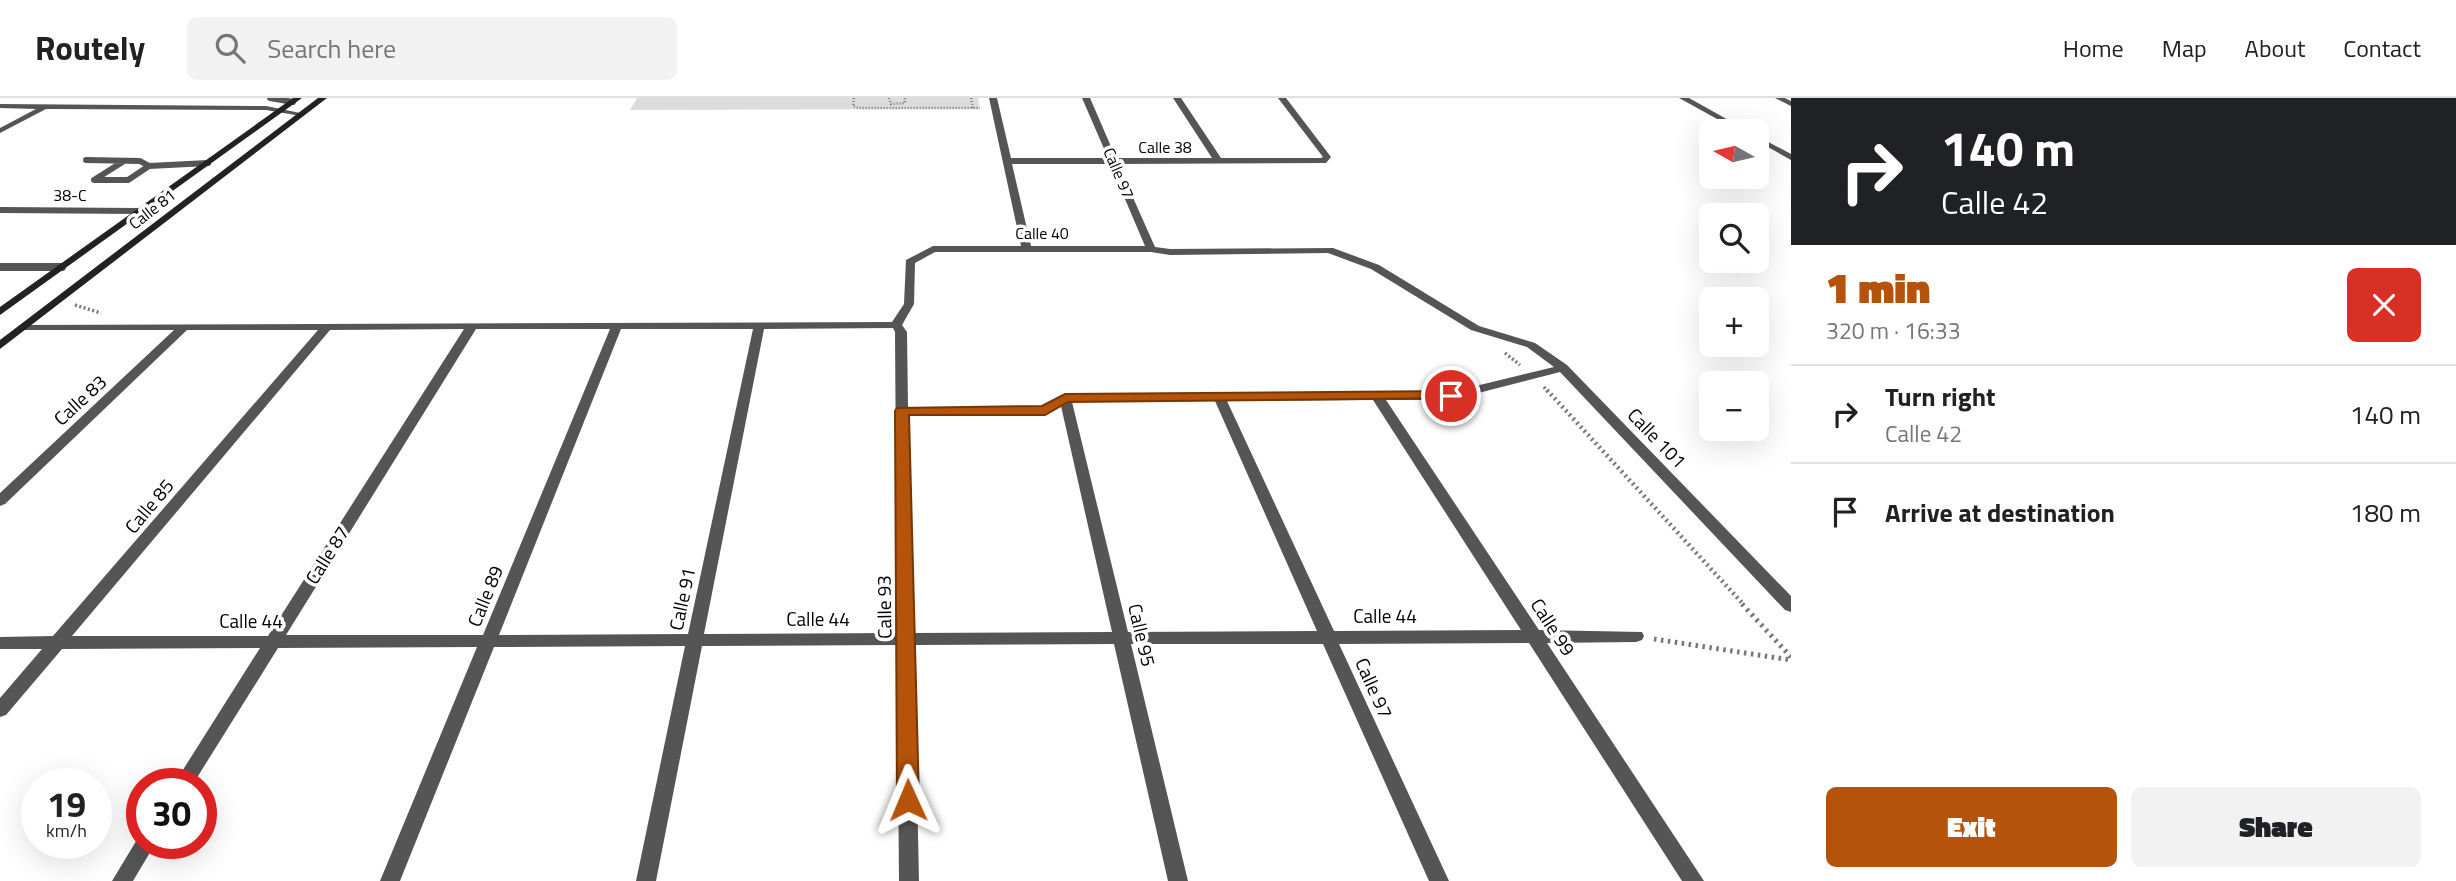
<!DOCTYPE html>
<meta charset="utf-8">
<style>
body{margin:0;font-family:"Titillium Web",sans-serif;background:#f2f2f2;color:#202124;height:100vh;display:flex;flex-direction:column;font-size:26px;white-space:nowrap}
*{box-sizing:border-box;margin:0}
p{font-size:23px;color:#757577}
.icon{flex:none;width:38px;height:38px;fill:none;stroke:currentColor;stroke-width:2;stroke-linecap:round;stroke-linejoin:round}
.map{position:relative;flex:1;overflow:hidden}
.details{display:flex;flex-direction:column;background:#fff;width:665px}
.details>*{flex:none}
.guide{background:#202124;color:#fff;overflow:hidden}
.needle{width:46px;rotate:278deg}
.controls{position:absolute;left:1699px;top:21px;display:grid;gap:14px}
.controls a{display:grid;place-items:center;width:70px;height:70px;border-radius:10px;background:#fff;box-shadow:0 7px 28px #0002;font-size:35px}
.speed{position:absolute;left:21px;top:670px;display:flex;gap:14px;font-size:35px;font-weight:700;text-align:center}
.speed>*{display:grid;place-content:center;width:91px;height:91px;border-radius:50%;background:#fff;box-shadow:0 7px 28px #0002;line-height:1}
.speed small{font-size:18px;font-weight:400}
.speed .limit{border:10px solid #d22;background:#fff;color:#111}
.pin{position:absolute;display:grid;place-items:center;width:60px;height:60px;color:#fff;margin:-30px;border:4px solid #fff;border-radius:50%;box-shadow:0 2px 7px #0007}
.me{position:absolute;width:77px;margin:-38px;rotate:359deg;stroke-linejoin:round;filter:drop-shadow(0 0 5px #0008)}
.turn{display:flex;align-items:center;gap:24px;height:147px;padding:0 35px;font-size:32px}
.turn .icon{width:91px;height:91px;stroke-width:2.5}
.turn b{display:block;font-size:49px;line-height:60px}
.round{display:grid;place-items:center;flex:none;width:74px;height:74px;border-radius:10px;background:#f2f2f2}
.headline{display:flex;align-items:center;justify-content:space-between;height:119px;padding:0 35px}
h1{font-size:42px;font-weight:800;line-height:52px;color:#b45309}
.primary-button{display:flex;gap:14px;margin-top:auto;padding:14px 35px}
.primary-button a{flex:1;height:80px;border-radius:10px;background:#b45309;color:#fff;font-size:28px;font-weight:800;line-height:80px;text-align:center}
.primary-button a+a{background:#f2f2f2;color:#202124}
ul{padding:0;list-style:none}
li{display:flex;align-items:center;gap:21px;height:98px;padding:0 35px;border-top:2px solid #e0e0e0}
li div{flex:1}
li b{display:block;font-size:26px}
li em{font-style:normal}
header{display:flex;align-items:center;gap:42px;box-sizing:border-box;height:98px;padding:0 35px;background:#fff;border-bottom:2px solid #e0e0e0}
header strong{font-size:33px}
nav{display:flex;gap:38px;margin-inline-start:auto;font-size:24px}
.search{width:490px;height:63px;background:#f2f2f2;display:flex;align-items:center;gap:18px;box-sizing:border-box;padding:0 24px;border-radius:10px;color:#757577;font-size:26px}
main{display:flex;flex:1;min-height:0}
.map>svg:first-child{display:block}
.green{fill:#dcdcdc}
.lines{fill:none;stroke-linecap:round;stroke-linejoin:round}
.path-far3{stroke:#777;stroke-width:2.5;stroke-dasharray:1 2;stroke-linecap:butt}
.path-far2{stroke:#777;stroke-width:3.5;stroke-dasharray:2 2.5;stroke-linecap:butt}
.path-far1{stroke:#777;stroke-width:4.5;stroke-dasharray:2 3.5;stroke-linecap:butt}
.path{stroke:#777;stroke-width:5;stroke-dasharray:2.5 4.5;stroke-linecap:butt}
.service-far1{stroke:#555;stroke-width:6}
.service{stroke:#555;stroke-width:8}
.minor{fill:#555;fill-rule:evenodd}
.secondary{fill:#222;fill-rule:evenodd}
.route{fill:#b45309;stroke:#753606;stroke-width:2}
.labels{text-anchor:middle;stroke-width:7;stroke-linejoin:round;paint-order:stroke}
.far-street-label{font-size:16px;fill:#000;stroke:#fff}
.street-label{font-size:19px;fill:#000;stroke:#fff}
</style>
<header>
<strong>Routely</strong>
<div class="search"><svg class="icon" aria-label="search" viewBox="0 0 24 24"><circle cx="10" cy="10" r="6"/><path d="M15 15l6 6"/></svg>Search here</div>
<nav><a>Home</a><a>Map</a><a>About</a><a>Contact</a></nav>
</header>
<main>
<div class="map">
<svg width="1791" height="783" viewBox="0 0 1791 783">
<rect width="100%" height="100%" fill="#fff"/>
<path class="green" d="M637,0H978L980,11L630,12Z"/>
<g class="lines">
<path class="path-far3" d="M854,0L853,8L859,10H980
M889,0L891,6L905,5V0
M971,0L973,10"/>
<path class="path-far2" d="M75,207L101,215
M1505,255L1520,267
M1544,289L1548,294"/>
<path class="path-far1" d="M1547,292L1744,507"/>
<path class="path" d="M1742,506L1791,559
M1654,541L1791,562"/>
<path class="service-far1" d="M270,0L293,4
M86,62L140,63L149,68L208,65
M124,63L94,82H128L149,68"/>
<path class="service" d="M0,169H62"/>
<path class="minor" d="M989,0H997L1011,60H1108L1082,0H1090L1116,60H1212L1173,0H1181L1221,60H1321L1323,59L1278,0H1286L1331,59L1326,65L1118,66L1155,149L1170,151L1333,150L1379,167L1479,228L1535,245L1567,267L1791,498V514L1785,512L1560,274L1451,302H1386L1539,532L1642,534L1644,538L1642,542L1636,544L1547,545L1704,783H1682L1529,545L1339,546L1449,783H1429L1323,546H1131L1188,783H1168L1114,546L914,547L919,783H899L897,547L702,548L656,783H636L685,548L494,549L400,783H380L477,549L278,550L193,686H174L260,550L62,551L6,617L0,619V600L42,551H0V539L53,538L318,232H187L5,406L0,408V395L174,232H25L21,231V227L892,224L904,206L906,162L933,148H1021ZM1012,66H1110L1145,148H1031ZM935,154H1151L1170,157L1328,155L1371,171L1471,232L1527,249L1554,269L1451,294L1065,296L1042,309H908L907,234L902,227L914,206L915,165ZM893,230L895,234L897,535L704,536L764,231ZM464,231L268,538H72L330,232ZM476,231H610L483,537H286ZM621,231H753L688,536L499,537ZM1373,302L1521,532L1334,533L1227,303ZM1215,303L1317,533L1128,534L1072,304ZM1061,308L1112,534L914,535L909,317H1045Z
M1679,0H1689L1748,33H1739Z
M1775,0H1785L1791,3V8Z
M0,6L266,8L305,16L301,18L266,12L46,11L0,35V30L36,11L0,10Z
M1757,38L1791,56V62L1757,43Z
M0,109L139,110L144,113L139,116L0,115Z
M142,738V746H155L133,783H112L138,740Z"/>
<path class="secondary" d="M293,0H302L0,217V209Z
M318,0H327L0,251V242Z"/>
</g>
<path class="route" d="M1451,293L1458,298L1456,300L1068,304L1045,317H909L919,702L916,709L908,712L900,709L897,702L895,313L897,310L1042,308L1065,296Z"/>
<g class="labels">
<g class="far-street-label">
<text x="1165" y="55">Calle 38</text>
<text transform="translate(1119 75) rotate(67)" y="6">Calle 97</text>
<text x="70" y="103">38-C</text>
<text transform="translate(152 111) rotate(-38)" y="6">Calle 81</text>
<text x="1042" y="141">Calle 40</text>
</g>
<g class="street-label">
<text transform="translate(80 302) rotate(-43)" y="7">Calle 83</text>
<text transform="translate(1657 340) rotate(46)" y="7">Calle 101</text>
<text transform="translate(149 408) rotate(-50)" y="7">Calle 85</text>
<text transform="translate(327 457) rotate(-58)" y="7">Calle 87</text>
<text transform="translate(485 498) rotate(-68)" y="7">Calle 89</text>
<text transform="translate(682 501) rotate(-78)" y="7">Calle 91</text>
<text transform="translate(884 509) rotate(-91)" y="7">Calle 93</text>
<text x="1385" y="525">Calle 44</text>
<text x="818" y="528">Calle 44</text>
<text x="251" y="530">Calle 44</text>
<text transform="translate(1553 529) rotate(57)" y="7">Calle 99</text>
<text transform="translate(1142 537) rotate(77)" y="7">Calle 95</text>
<text transform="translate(1374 590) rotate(66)" y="7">Calle 97</text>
</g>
</g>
</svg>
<div class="controls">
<a><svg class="needle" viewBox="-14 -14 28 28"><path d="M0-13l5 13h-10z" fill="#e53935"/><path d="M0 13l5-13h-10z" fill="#757577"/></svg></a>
<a><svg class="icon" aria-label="search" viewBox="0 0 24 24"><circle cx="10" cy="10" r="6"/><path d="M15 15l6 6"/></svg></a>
<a>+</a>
<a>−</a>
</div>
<div class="speed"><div>19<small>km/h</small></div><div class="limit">30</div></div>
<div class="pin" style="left:1451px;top:298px;background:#d93025"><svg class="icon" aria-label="arrive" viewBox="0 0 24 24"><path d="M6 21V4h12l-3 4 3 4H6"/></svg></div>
<svg class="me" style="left:908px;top:702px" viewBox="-20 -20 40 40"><path d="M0-17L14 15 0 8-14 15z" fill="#b45309" stroke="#fff" stroke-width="4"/></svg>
</div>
<section class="details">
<div class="guide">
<div class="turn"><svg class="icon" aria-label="right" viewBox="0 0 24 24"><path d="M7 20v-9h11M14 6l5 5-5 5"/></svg><div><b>140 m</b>Calle 42</div></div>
</div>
<div class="headline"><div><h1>1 min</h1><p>320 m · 16:33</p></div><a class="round" style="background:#d93025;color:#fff"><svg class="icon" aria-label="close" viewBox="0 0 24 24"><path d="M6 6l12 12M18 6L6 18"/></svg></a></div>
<ul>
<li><svg class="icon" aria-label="right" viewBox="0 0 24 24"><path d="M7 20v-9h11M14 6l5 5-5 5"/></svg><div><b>Turn right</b><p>Calle 42</p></div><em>140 m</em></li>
<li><svg class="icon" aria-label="arrive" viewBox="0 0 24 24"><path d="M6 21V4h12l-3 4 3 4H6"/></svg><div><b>Arrive at destination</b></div><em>180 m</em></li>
</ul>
<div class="primary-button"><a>Exit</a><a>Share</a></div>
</section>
</main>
